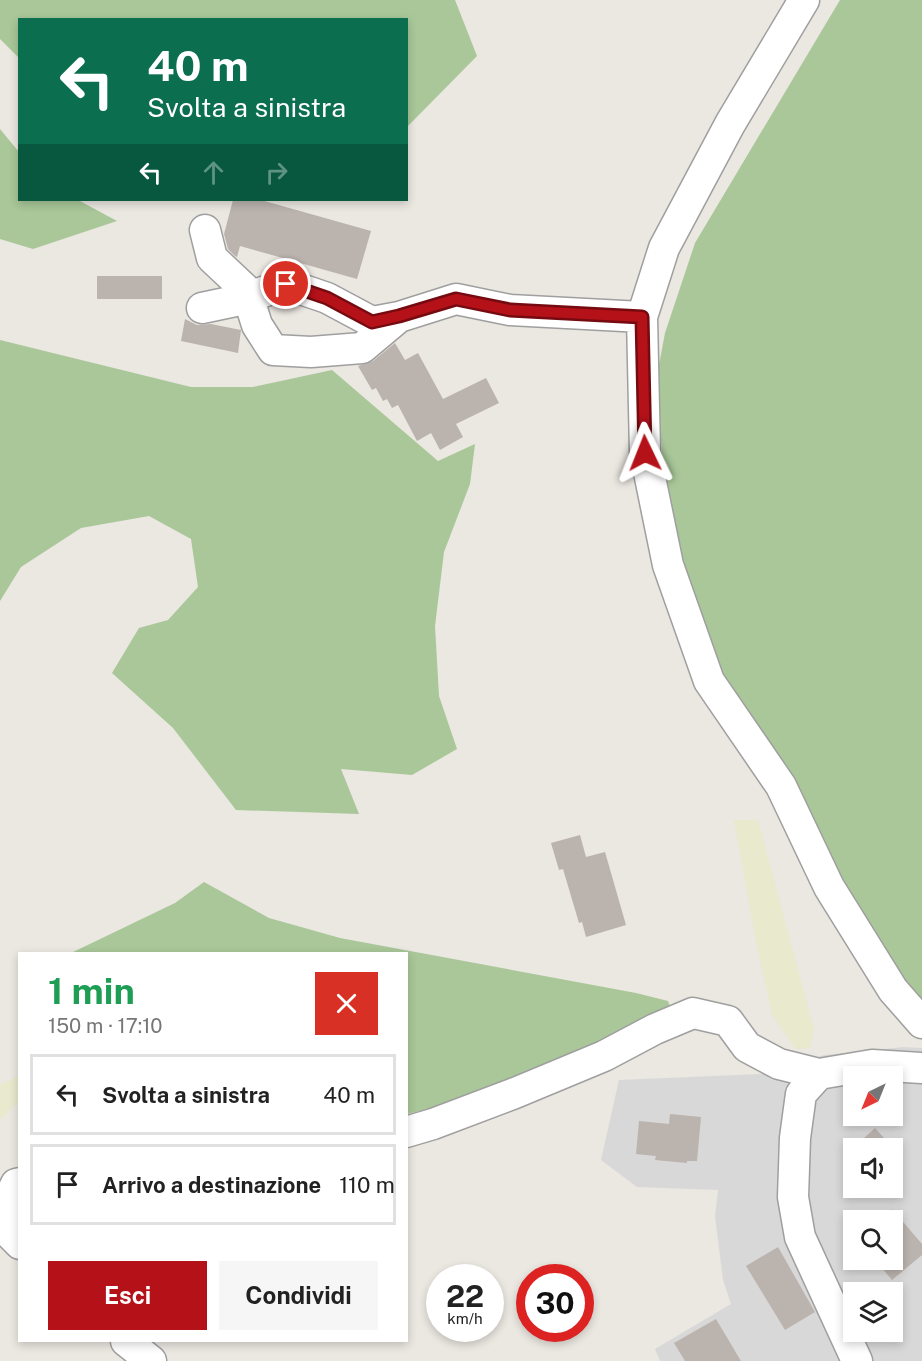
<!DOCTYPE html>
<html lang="it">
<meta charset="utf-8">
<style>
body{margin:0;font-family:"Public Sans",sans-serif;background:#f6f6f6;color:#222;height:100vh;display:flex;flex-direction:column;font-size:22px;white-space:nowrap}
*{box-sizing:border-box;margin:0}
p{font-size:20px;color:#767676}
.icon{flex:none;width:33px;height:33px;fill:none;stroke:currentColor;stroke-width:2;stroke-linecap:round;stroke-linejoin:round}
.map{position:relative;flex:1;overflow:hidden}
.drawer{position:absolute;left:18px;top:952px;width:390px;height:390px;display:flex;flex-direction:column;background:#fff;border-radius:0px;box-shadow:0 3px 9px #0003}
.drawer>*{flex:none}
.top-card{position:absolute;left:18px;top:18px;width:390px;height:183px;border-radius:0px;box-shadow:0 3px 9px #0003;background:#0b6e4f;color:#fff;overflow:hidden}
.needle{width:39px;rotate:223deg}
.buttons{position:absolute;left:843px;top:1066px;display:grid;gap:12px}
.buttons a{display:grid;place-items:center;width:60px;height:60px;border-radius:0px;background:#fff;box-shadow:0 3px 9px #0003;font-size:30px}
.speed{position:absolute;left:426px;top:1264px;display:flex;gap:12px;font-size:30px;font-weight:700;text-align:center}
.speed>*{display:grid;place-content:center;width:78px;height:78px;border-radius:50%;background:#fff;box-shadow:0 3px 9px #0003;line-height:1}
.speed small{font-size:15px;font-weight:400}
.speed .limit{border:9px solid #d22;background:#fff;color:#111}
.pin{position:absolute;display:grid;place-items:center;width:51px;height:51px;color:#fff;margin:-26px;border:3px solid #fff;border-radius:50%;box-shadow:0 2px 6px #0007}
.me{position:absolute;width:66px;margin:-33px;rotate:358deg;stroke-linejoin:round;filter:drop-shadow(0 0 4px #0008)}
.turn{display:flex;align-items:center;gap:21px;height:126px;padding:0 30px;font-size:27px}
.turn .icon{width:78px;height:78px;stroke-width:2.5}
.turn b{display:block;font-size:42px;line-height:51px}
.lanes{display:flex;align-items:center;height:57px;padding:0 30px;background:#0003;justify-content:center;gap:30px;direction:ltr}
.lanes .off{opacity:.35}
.round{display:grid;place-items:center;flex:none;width:63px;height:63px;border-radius:0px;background:#f6f6f6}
.head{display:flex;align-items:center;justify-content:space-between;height:102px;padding:0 30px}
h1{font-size:36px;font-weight:700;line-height:45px;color:#1e9e55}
.button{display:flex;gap:12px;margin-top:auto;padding:12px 30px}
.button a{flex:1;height:69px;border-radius:0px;background:#b41119;color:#fff;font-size:24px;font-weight:700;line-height:69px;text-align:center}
.button a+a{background:#f6f6f6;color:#222}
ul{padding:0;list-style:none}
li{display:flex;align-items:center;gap:18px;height:81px;margin:0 12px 9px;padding:0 18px;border:3px solid #e0e0e0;border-radius:0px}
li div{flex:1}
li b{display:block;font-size:22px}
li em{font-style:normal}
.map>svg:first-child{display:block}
.residential{fill:#d9d8d8;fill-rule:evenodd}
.farmland{fill:#e8e9cd}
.forest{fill:#a9c799}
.building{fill:#bbb3ae}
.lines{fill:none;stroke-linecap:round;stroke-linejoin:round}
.minor-casing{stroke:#9f9f9f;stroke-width:33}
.minor{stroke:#fff;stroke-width:30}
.route-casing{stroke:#750b10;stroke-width:15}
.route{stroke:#b41119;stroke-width:10}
</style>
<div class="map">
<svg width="922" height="1361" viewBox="0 0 922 1361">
<rect width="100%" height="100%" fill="#ebe7e1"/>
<path class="residential" d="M904,1047L922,1048V1361H660L655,1349L731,1304L723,1280L715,1216L718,1190L637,1187L601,1160L619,1080L761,1074L824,1055ZM854,1077H892V1116H854ZM854,1149H892V1188H854ZM854,1221H892V1260H854ZM854,1293H892V1332H854Z"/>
<path class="farmland" d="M734,820H758L814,1029L810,1048L796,1049L772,1015L755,937Z
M19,1075V1101L0,1120V1085Z"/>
<path class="forest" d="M0,0H455L477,56L407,127L406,20H20L19,58L0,39Z
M840,0H922V1002L891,972L842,893L812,815L787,772L723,682L692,601L665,487L656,381L665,333L695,243Z
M0,129L19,152L20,200H78L117,221L33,249L0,239Z
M0,340L191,387H253L332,370L438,461L475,444L470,484L444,552L435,626L439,696L457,749L412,775L341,769L359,814L236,810L173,728L112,673L139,628L168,620L198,587L191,539L149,516L81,528L21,567L0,601Z
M204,882L269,918L340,938L636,993L668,1001L671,1009L586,1063L471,1099L407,1114L406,954H69L175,903Z"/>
<path class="building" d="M233,200H261L371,231L357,279L240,246L237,257L235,256L228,249L224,234Z
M97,276H162V299H97Z
M185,319L197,325L211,324L241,330L238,353L181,341Z
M395,343L405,360L418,353L443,399L486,378L499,403L456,424L463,437L440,450L431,433L417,441L398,405L392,408L387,399L383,401L376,388L372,390L358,366L373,361Z
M580,835L586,857L605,852L626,925L586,937L582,922L579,923L563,869L559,870L551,843Z
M670,1114L701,1117L697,1161H687V1163L655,1160L656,1156L636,1154L639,1121L669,1124Z
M875,1128L894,1149H852Z
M892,1209L922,1244V1255L892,1280L875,1260H892Z
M778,1247L815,1312L785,1330L746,1266Z
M716,1319L741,1361H685L674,1343Z"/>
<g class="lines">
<defs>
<path id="minor" d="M804,0L730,124L664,248L642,317L645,453L668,565L709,681L781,786L829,887L893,990L922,1023
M205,230L212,258L246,290L257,325L273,350L311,352L362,348L399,317
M202,308L240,300L286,284L327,298L372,322L399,317L456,299L510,310L642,317
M406,1132L433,1124L515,1093L604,1056L655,1029L693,1013L728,1021L747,1047L779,1064L819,1074
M20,1183L16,1184L6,1204L11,1235L20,1244
M126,1341L151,1361
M857,1361L800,1237L793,1197L795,1138L801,1094L819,1074L872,1065L922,1068"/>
</defs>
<use href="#minor" class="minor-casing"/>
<use href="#minor" class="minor"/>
</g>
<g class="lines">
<defs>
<path id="route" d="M286,284L327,298L372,322L399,316L456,299L510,310L642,317L645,453"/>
</defs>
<use href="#route" class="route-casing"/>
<use href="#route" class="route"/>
</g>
</svg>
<div class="buttons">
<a><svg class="needle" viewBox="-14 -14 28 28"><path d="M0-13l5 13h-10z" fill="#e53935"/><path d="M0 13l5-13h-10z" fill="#767676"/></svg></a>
<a><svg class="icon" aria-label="sound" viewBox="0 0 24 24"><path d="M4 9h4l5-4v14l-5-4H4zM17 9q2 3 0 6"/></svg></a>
<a><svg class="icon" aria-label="search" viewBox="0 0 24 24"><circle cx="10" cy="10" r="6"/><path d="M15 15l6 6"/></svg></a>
<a><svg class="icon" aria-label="layers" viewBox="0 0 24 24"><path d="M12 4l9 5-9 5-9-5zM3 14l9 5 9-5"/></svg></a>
</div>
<div class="speed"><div>22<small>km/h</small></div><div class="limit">30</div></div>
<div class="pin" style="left:286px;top:284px;background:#d93025"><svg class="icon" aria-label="arrive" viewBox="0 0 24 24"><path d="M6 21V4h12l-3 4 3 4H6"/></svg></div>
<svg class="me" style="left:645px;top:453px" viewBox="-20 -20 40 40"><path d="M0-17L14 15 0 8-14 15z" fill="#b41119" stroke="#fff" stroke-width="4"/></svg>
<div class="top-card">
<div class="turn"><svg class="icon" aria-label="left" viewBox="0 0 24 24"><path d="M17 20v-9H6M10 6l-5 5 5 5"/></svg><div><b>40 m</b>Svolta a sinistra</div></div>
<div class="lanes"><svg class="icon" aria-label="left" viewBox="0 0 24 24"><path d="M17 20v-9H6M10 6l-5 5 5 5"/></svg><svg class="icon off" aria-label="ahead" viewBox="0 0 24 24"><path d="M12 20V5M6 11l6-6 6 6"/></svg><svg class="icon off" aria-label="right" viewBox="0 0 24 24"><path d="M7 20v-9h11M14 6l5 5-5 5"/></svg></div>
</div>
<section class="drawer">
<div class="head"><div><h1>1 min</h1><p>150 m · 17:10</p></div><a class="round" style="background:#d93025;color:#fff"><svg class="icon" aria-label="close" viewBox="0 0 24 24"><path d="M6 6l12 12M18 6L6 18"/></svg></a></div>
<ul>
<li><svg class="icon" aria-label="left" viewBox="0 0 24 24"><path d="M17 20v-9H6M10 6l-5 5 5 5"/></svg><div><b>Svolta a sinistra</b></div><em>40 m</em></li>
<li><svg class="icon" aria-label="arrive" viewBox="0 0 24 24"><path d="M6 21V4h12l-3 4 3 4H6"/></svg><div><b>Arrivo a destinazione</b></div><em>110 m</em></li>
</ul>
<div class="button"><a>Esci</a><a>Condividi</a></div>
</section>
</div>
